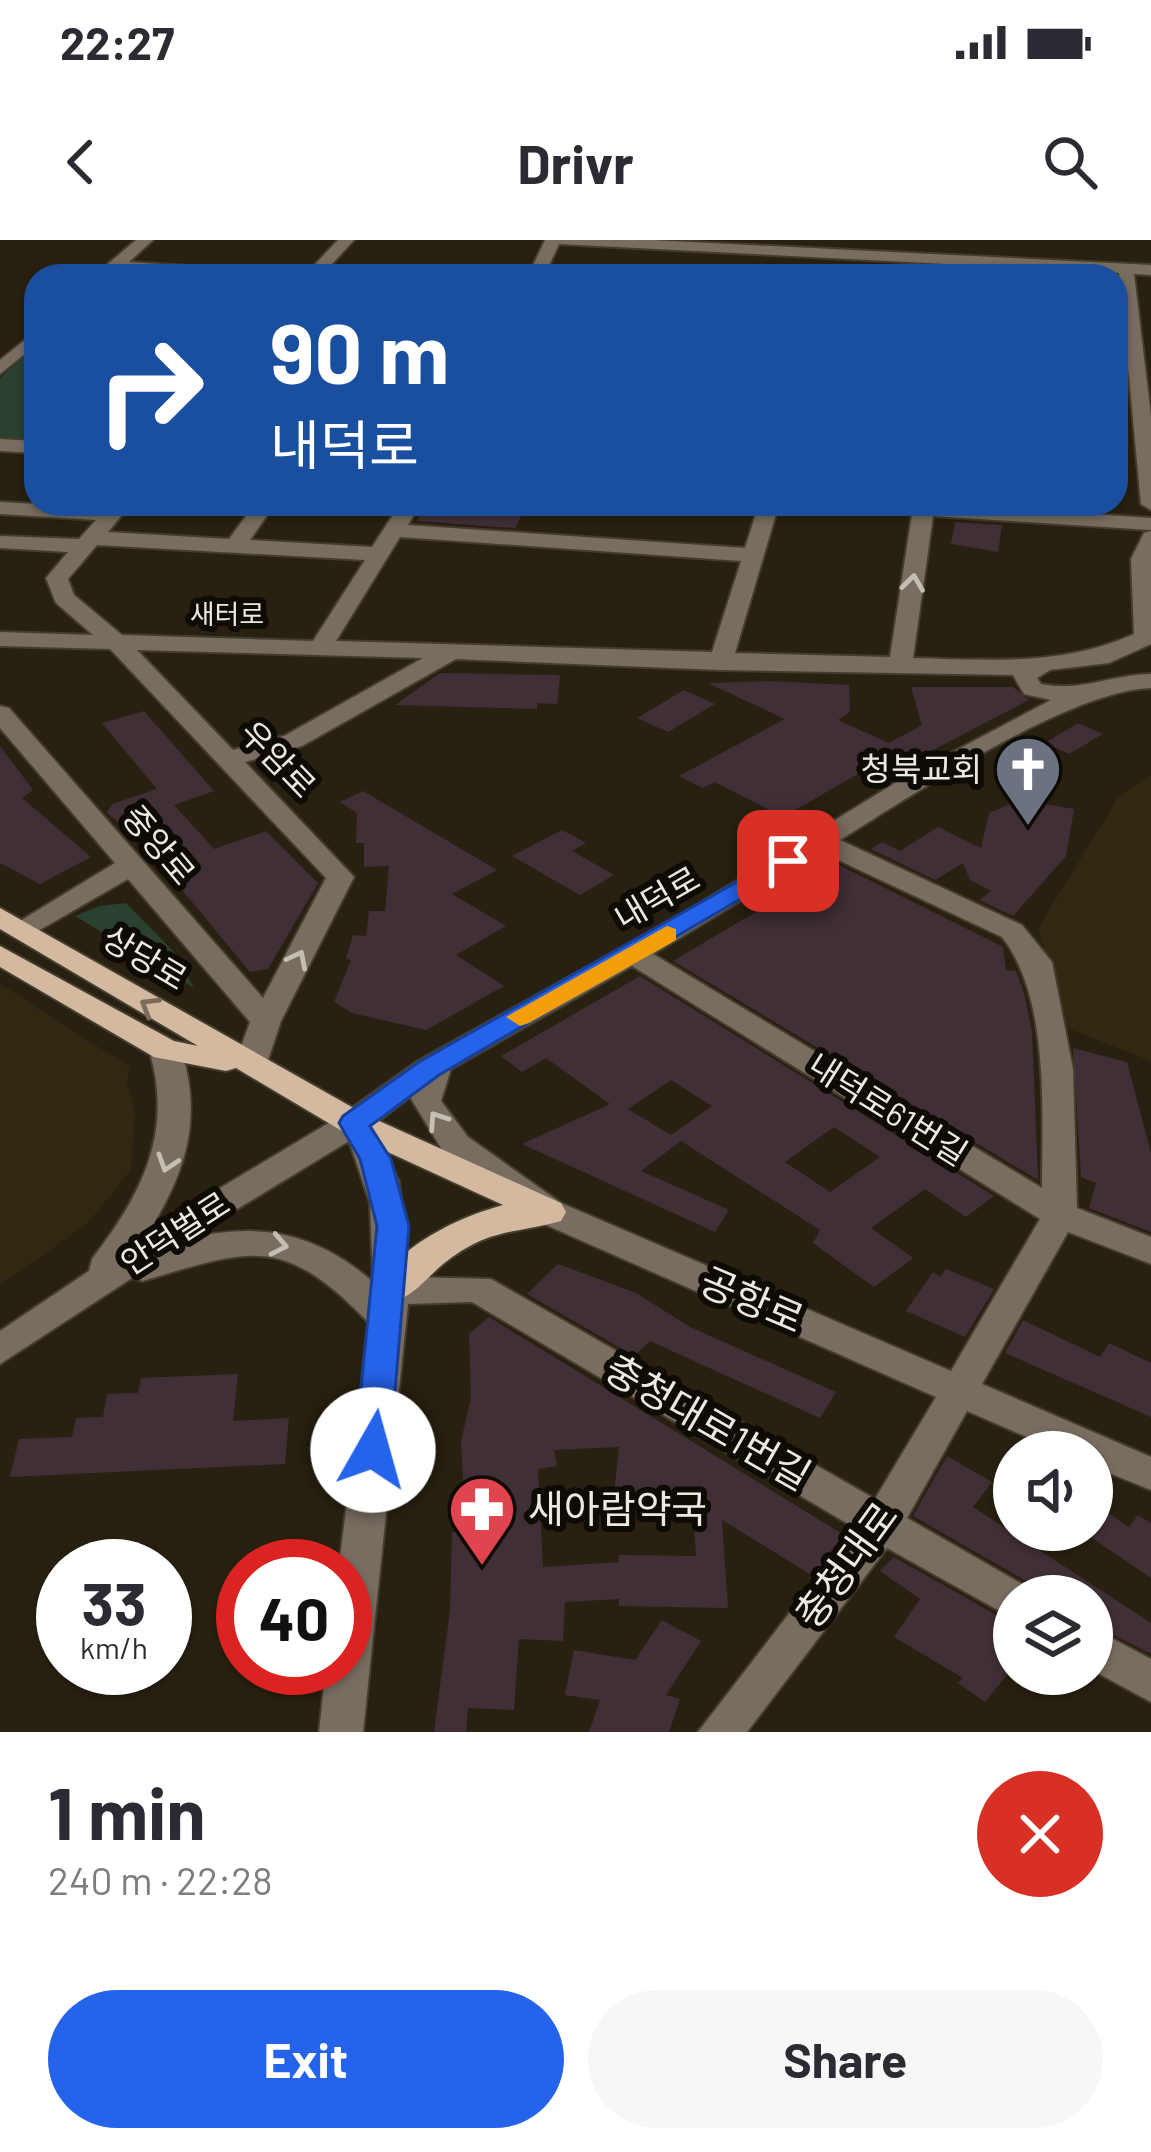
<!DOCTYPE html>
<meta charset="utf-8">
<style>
body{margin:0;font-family:Barlow,"Noto Sans KR",sans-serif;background:#f7f7f7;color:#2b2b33;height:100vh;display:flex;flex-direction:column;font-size:45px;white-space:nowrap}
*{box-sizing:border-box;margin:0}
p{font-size:39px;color:#7c7c81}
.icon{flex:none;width:66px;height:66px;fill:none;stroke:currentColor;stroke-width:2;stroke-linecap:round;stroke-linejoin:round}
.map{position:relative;height:1492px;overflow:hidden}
.details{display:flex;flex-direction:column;background:#fff;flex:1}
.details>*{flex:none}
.hud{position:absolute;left:24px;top:24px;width:1104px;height:252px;border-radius:36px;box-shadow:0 3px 9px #0004;background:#1a4fa0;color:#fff;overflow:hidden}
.buttons{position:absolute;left:993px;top:1191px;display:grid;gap:24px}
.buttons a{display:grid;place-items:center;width:120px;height:120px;border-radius:50%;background:#fff;box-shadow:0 3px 9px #0004;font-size:60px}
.speed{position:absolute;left:36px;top:1299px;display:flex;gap:24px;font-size:60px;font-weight:700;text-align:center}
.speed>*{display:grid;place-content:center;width:156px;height:156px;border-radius:50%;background:#fff;box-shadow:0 3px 9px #0004;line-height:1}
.speed small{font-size:30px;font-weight:400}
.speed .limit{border:18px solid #d22;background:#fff;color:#111}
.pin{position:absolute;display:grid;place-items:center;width:102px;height:102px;color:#fff;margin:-51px;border-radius:24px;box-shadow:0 6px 18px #0006}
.me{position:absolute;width:132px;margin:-66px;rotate:7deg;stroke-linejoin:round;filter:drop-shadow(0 0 9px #0008)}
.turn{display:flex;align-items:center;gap:42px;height:252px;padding:0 48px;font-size:54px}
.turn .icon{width:156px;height:156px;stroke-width:2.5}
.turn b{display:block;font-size:84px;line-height:102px}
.round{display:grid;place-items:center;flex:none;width:126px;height:126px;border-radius:63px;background:#f7f7f7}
.summary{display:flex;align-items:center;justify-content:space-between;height:204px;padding:0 48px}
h1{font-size:72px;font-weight:700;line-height:90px}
.primary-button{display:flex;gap:24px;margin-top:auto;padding:24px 48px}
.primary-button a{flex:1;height:138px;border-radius:72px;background:#2563eb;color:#fff;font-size:48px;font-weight:700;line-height:138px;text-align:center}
.primary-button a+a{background:#f7f7f7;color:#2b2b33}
.status{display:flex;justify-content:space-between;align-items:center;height:84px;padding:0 60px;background:#fff;direction:ltr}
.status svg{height:33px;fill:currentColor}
header{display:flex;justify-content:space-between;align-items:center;height:156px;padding:0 48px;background:#fff;font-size:54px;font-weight:700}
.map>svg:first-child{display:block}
.built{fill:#322811}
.green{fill:#2a412f}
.building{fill:#412f37;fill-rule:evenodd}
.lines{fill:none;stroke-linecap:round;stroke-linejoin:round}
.minor-casing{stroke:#443d2e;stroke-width:4}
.major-casing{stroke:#443d2e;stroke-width:4}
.minor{fill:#796d61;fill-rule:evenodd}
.major{fill:#d2b9a0;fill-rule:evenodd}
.oneway{stroke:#c5beb3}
.oneway2{stroke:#7a6b5a}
.route{fill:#2563eb;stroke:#184099;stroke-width:3}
.slow{fill:#f59e0b}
.labels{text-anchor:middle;stroke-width:12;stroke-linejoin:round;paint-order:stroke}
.far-street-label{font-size:27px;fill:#eee9df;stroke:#0e0b05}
.street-label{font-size:33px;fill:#eee9df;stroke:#0e0b05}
.poi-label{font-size:33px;fill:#eee9df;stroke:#0e0b05;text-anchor:end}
.near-street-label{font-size:39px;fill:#eee9df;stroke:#0e0b05}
.near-poi-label{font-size:39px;fill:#eee9df;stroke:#0e0b05;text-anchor:start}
</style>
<div class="status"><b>22:27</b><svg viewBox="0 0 49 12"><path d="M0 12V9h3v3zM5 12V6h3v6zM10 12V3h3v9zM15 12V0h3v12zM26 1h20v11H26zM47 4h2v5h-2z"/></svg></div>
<header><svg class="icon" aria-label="back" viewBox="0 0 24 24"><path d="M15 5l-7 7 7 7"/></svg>Drivr<svg class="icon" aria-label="search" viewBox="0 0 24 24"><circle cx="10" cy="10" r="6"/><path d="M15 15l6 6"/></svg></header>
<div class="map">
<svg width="1151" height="1492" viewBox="0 0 1151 1492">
<rect width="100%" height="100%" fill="#282111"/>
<path class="built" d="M1151,534V821L1067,788L1038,688L1118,558Z
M0,744L130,827L127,843L135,871L131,930L87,984L0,1045Z"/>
<path class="green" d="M36,114V199L0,201V138L23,117Z
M126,663L176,714L194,748L75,676L99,666Z"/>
<path class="building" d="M427,264H527L515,288L417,281Z
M955,282L1002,285L998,312L951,304Z
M440,433L560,435L557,464L537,463V469L395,465Z
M769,441L849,445L850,472L838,480L889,503L922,485L911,447H1013L1029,460L891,532L875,524L783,577L715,542L703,548L679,536L785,479L708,443Z
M684,450L715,464L668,492L637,478Z
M144,471L214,551L174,565L214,609L266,591L318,643L268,729L250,732L140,599L107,573L112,564L157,549L102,483Z
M1078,483L1103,494L1069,514L1045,503Z
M0,506L33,550L22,558L91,617L40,644L0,623Z
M363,551L497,630L452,654L506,686L456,715L504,746L426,790L352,773L334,762L351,720L346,719L353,695L366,696L369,671H385L389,626L364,627V603H356L357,573L340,562Z
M1020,560L1074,569L1066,616L1013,676L979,660L991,651L970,640L963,623L935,640L871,609L882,602L900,611L938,587L981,608L989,573Z
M562,590L586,603L572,611L614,635L580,655L512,616Z
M837,624L1003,707L1006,730L1016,731L1024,753L1032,791L1038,940L673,721Z
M640,736L994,956L966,977L925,949L871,988L913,1018L874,1047L813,1003L820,990L681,901L641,931L729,970L715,992L522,904L610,864L546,818L522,832L501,816ZM671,840L712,866L671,895L628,869ZM834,887L880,917L830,952L785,922Z
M1073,808L1127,822L1151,913V992L1089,968L1096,943L1081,937Z
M558,1024L636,1053L690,1087L836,1152L820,1178L650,1101L634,1116L527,1054Z
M946,1029L994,1049L965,1097L906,1071L933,1032L940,1037Z
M489,1077L844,1295L813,1336L722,1280L728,1368L619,1366V1359L565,1362L563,1401L519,1399L514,1470L468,1468L466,1492H434L450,1370L452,1292L466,1291L461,1201L471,1158L469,1094ZM619,1207L613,1263L693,1269L696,1316L619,1315V1322L543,1327L538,1229L557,1226L554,1210Z
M1023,1080L1100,1117L1109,1103L1151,1123V1177L1005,1113Z
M238,1134L233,1181L289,1178L285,1224L10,1237L19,1199L72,1197L76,1178L103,1177L107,1154L138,1153L141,1138Z
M947,1216L992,1242L973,1267L1151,1383V1414L1092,1384V1356H1037L1031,1344L913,1276Z
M1092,1262L1129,1287L1138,1275L1151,1283V1338L1092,1298Z
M894,1317L1014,1385V1426L985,1462L958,1443L963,1438L894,1397L920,1359L880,1331Z
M662,1380L701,1401L666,1455L680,1459L669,1492H589L600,1460L565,1455L574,1410L635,1420Z"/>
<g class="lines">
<defs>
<path id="minor" d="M136,0H153L129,22L306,34L338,0H354L321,36L119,31L102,35V29Z
M545,0H651L1151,25V35L1134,34L1151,176V270L1141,264L1119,33L559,4L544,36H528Z
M36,91V105L0,134V120Z
M0,199L36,201V213L0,211Z
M0,262L106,268L131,264L108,292L229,299L255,264H275L250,300L372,307L400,264H420L408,285L745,308L759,264H779L735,413L890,417L912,274L850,270L840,264H943L1151,278V290L933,276L913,418C990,420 1064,426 1134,394L1131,319L1144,293L1151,291V404L1109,423L1050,430L1037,438L1041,444C1082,452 1109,435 1151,434V448C1068,451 914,554 840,600L1022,685L1052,722L1073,829L1077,968L1151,997V1024L1068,992L982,1144L1151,1217V1250L1092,1226V1212H1061L967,1171L907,1278L1029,1348L1033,1356H1014V1379L887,1308L747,1492H698L855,1288L472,1062L408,1064L363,1492H319L326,1428H345V1326H339L369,1083C283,994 252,1008 143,1041L132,1038L0,1124V1091L89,1031L92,1019C142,954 174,892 149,810L154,803L165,800L181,810C203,877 186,931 150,990L342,875L418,821L686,672L900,540L1051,460L1024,454L1013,435L720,430L456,419L302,506L245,522L354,637L281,781L266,826L250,836L234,826L250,782L128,639L31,695H11L7,689L115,623L0,488V466L9,468L263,758L326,638L110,409L0,406V392L93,395L56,363L46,338L68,312L0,308V296L79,299L96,280L0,274ZM400,297L741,321L712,412L336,401ZM97,305L365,320L313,401L122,395L74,355L68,339ZM137,410L423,418L284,496L233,510ZM821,612L1002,697C1050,758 1042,872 1042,948L653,714ZM632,726L1040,979L951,1131L561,963L468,897L441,861L451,829ZM410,857L444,913L537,981L936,1157L875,1259L491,1039L409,1037L399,942L372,886ZM349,901L370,963L373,1042C317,993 259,981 188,999Z
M1092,1388L1151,1419V1462L1092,1430Z"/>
<path id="major" d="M0,668L366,875L561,963L566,972L561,981C514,994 491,988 447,1021C425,1037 407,1069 378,1060L373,1051C398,1006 456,978 503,965L342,891L236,828L226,831L154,817L0,727V706L174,801L198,806L0,689Z"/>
</defs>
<use href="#minor" class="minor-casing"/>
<use href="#major" class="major-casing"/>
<use href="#minor" class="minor"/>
<use href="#major" class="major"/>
</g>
<defs><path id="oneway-chevron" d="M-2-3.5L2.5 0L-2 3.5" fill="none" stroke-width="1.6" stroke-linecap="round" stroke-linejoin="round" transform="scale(3)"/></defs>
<g class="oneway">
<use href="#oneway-chevron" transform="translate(913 343) rotate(-82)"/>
<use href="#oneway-chevron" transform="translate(298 719) rotate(-63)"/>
<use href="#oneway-chevron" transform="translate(437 880) rotate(-124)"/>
<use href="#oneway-chevron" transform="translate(167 923) rotate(108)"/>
<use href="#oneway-chevron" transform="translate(279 1005) rotate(11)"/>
</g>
<use class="oneway2" href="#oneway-chevron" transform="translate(149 766) rotate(-149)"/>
<path class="route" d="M788,613L797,615V626L439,835L370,886L391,919L409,986L390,1210L385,1220L373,1224L360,1220L355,1210L377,986L360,919L339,883L343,876L419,822Z"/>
<path class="slow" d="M667,686L676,689V700L529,783L520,786L506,777Z"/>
<defs>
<symbol id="church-pin" viewBox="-11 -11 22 30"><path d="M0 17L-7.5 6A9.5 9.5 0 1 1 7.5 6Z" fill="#6b7280" stroke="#0e0b05"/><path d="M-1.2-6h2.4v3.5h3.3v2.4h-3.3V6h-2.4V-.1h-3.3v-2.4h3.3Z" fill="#fff"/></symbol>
<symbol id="pharmacy-pin" viewBox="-11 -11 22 30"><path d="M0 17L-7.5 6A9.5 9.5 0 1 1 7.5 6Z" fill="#e0444e" stroke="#0e0b05"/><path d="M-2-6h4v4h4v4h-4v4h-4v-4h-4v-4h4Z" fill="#fff"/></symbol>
</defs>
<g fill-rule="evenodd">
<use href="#church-pin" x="990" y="491" width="76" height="104"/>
<use href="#pharmacy-pin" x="444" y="1231" width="76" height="104"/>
</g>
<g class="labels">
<g class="far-street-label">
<text x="227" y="384">새터로</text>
</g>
<g class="street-label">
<text transform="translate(278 519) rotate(46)" y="12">우암로</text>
<text transform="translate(159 605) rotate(50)" y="12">중앙로</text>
<text transform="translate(657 658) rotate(-30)" y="12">내덕로</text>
<text transform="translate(145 718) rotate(31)" y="12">상당로</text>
<text transform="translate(888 869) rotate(32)" y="12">내덕로61번길</text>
<text transform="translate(175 993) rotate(-33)" y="12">안덕벌로</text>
</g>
<g class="poi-label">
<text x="982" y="541">청북교회</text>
</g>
<g class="near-street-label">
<text transform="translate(752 1060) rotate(23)" y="14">공항로</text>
<text transform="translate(708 1182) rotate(30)" y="14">충청대로1번길</text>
<text transform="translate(846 1325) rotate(-54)" y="14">충청대로</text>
</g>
<g class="near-poi-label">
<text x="528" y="1283">새아람약국</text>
</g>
</g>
</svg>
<div class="buttons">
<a><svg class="icon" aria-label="sound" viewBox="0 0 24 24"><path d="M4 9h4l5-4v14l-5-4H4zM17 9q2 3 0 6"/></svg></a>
<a><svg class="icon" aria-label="layers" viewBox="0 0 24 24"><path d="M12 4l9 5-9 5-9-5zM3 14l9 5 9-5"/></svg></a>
</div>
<div class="speed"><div>33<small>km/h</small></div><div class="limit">40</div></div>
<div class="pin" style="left:788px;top:621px;background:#d93025"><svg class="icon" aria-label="arrive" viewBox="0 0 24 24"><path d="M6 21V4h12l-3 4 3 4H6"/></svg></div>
<svg class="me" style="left:373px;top:1210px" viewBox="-20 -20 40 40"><circle r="19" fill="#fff"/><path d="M0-13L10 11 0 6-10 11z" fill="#2563eb"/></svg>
<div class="hud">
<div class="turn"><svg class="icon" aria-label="right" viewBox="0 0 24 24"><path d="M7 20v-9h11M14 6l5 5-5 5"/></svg><div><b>90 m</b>내덕로</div></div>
</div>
</div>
<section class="details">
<div class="summary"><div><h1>1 min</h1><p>240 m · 22:28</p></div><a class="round" style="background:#d93025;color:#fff"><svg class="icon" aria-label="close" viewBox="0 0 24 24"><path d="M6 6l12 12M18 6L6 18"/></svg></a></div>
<div class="primary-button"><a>Exit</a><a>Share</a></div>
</section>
